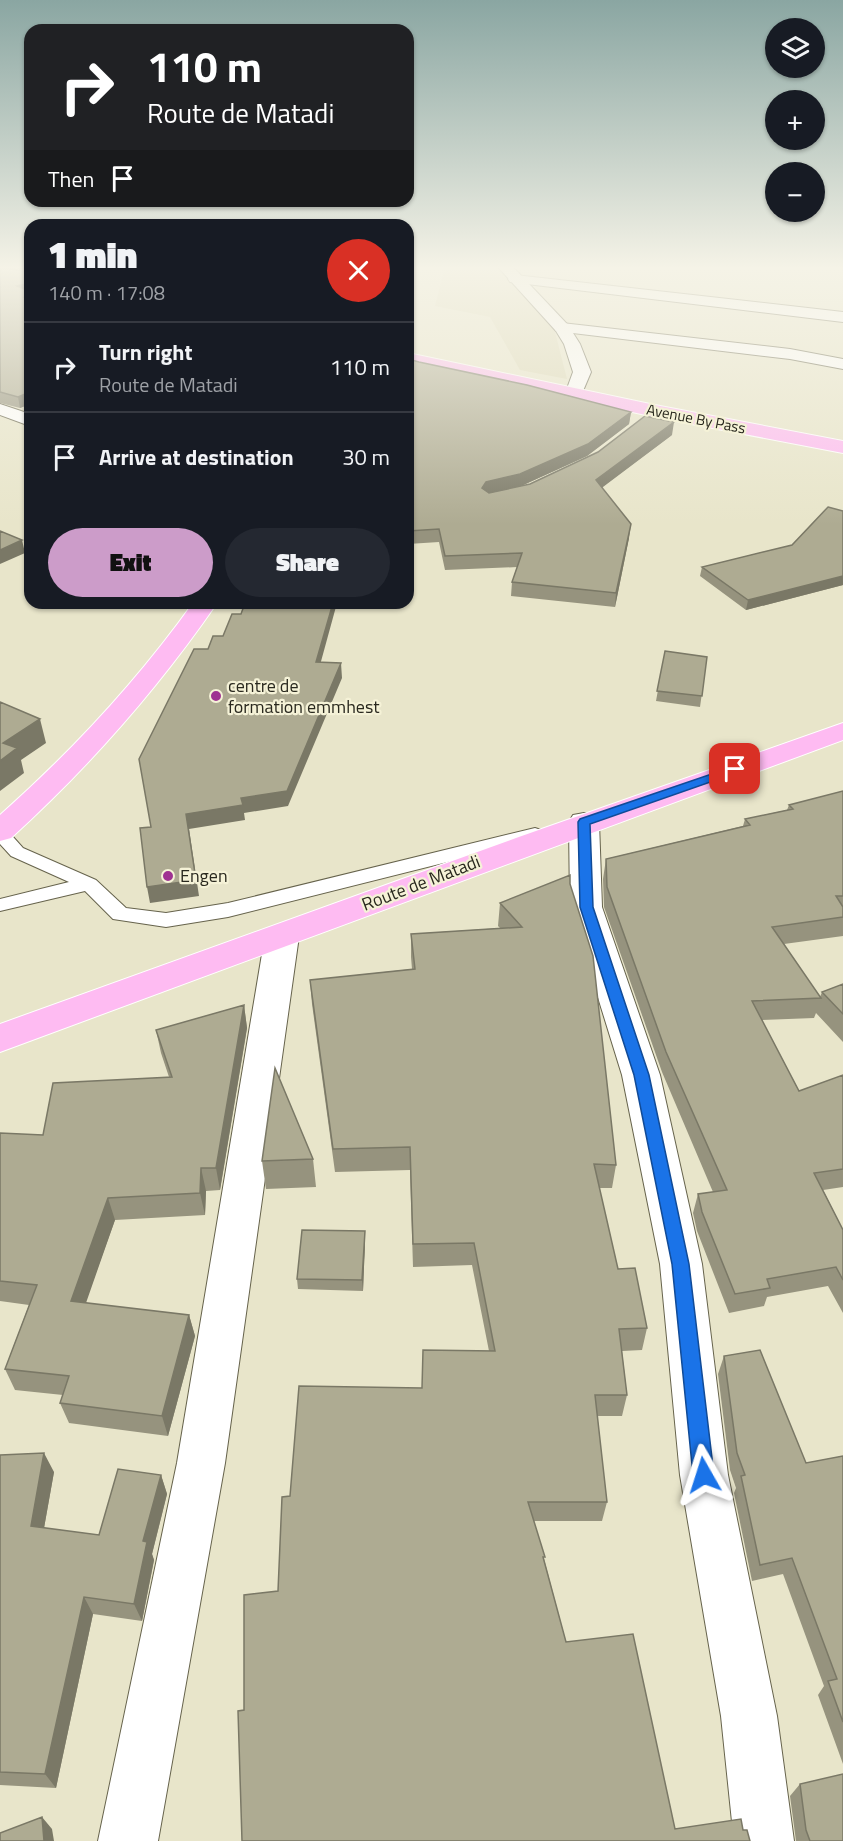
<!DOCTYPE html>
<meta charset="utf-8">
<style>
body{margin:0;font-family:"Titillium Web",sans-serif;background:#242831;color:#f1f3f6;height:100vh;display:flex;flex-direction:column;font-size:22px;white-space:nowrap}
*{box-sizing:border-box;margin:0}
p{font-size:20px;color:#9ea1a6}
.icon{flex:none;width:33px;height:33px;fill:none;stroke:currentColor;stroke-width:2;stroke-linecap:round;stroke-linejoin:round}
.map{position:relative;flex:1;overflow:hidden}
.panel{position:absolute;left:24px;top:219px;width:390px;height:390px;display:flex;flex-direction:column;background:#171b24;border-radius:18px;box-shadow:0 2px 4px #0004}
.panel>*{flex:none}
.hud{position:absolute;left:24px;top:24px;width:390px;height:183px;border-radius:18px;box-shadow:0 2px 4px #0004;background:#202124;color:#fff;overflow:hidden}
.fabs{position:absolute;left:765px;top:18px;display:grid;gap:12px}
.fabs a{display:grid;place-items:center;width:60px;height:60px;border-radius:50%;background:#171b24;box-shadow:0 2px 4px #0004;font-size:30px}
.pin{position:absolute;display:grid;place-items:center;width:51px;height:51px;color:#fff;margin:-26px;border-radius:12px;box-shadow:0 3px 9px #0006}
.me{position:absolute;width:66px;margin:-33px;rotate:354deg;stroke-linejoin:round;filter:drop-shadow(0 0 4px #0008)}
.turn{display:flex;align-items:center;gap:21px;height:126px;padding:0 24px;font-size:27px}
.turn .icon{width:78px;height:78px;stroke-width:2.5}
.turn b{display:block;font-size:42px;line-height:51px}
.then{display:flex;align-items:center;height:57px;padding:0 24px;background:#0003;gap:12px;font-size:22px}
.round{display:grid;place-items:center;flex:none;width:63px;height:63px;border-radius:32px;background:#242831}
.headline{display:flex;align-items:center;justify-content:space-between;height:102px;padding:0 24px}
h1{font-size:36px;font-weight:800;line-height:45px}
.action{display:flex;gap:12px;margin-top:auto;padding:12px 24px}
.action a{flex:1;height:69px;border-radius:36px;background:#cc9cc9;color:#111;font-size:24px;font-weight:800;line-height:69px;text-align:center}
.action a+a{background:#242831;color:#f1f3f6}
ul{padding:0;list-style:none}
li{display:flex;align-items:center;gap:18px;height:90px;padding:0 24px;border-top:2px solid #363941}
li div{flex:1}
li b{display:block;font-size:22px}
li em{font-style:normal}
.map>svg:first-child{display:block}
.built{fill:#ddd9b8}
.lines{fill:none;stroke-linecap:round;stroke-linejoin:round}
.lane-casing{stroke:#66634c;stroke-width:2}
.street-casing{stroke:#66634c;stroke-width:2}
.secondary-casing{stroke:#66634c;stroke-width:2}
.highway-casing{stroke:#fff;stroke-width:2}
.lane{fill:#fff;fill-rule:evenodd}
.street{fill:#fff;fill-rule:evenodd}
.secondary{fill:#fff;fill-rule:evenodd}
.highway{fill:#febbf2;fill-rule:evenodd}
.wall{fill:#96937e}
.shaded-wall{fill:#7a7866}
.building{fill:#aeab92;stroke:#7a7866;stroke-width:1.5}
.route{fill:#1a73e8;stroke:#114b97;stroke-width:1.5}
.poi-dot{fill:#9f3292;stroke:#f5f2d7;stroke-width:2}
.labels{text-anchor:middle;stroke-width:4.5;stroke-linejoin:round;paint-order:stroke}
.far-street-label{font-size:15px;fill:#29281e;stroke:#f5f2d7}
.poi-label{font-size:18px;fill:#29281e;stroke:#f5f2d7;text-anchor:start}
.street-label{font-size:18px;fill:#29281e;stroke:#f5f2d7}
</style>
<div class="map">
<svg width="843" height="1841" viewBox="0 0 843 1841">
<rect width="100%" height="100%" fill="#e8e5ca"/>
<path class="built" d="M445,267H498L554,328L567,379L520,370L490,317L435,306Z"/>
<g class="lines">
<defs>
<path id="lane" d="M0,827L6,829L23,848L96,880L126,908L166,913L228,903L535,828L541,830L544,834L541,838L535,840L228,917L166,927L113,919L85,891L0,911V899L69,882L11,856L0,844Z"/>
<path id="street" d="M515,275L843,312V322L510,282L508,279L510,276Z
M562,323L790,349L843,359V369L790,359L556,331L554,328L556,325Z
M0,404L30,414V426L0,415Z
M584,813L595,815L599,822L602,907L660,1075L702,1264L728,1475L777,1716L794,1841H734L721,1716L680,1475L660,1264L622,1075L570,907L569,822L573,815Z
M282,924L294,928L299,936L225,1463L158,1841H98L177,1463L265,936L270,928Z"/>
<path id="secondary" d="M498,267H513L568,325L580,344L591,372L580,398H568L565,394L573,372L564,344L556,331Z"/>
<path id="highway" d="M408,353L655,405L843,441V453L655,417L408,363Z
M193,603H217C157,690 89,767 11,838L0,841V815C72,751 137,681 193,603Z
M843,723V740L0,1052V1024L516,838Z"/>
</defs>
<use href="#lane" class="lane-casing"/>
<use href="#street" class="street-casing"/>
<use href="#secondary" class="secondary-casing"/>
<use href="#highway" class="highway-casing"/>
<use href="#lane" class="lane"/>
<use href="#street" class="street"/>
<use href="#secondary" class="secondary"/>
<use href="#highway" class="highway"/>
</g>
<path class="wall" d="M0,267L29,272V270L10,267H30V404L20,408L0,403Z
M408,359L419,362L631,412L629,424L587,456L521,486L530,484L672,435L602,487L629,538L615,607L511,596L512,582L517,567L445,570L439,542L408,544Z
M843,511V585L746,610L700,576L702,567L792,545Z
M665,651L707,657L700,707L656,701Z
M843,791V936L784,944L820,997L822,992L843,984V1042L816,1013L814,1018L762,1020L799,1091L843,1075V1187L823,1190L843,1230V1313L828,1286L767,1297L764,1306L729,1313L697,1231L693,1213L698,1194L713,1192L662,1072L604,907L603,879L606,859L743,826L745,819L787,810L789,805Z
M570,884L616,1165L612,1188H599L618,1269L647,1328L642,1350L622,1351L627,1395L622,1416H597L607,1502L602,1521H534L566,1642L675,1829L743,1830L242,1841L244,1710L278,1591L290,1496L422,1388L489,1351L472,1265L413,1267L410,1170L335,1172L312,1004L310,980L412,969L411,957V934L500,928L498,926L500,903Z
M244,1005L247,1028L220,1190L206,1191L205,1215L115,1220L85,1303L189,1315L195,1336L168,1436L69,1423L60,1403L63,1395L15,1390L5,1369L29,1305L0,1301V1133L43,1135L169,1077L161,1053L156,1030Z
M313,1159L316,1187L266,1189L262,1161Z
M365,1231V1242L363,1291L298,1289L297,1279Z
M724,1356L806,1463L843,1456V1764L818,1695L824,1686L783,1574L752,1581L734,1493L736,1488L730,1470L718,1374Z
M0,1455L54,1472L44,1528L99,1535L161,1475L167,1494L152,1554L154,1560L142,1621L93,1614L56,1788L0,1785Z
M800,1784L843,1841H796L790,1796Z"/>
<path class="shaded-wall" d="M30,283V293L17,286Z
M30,392V404L20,408L18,397Z
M631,412L629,424L587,456L519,487L485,495L482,488L486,482Z
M674,422L672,435L595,493L596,480Z
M631,524L629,538L615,607L616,593Z
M22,540L25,553L0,564V550Z
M843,576V585L746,610L748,600Z
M333,603H337L317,676L316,662Z
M341,663L342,678L288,806L244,813L245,820L189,829L199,896L150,903L147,887L186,814L241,798Z
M40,719L46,743L21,760L24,773L0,791V761L3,743Z
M244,1005L247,1028L220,1190L216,1168Z
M201,1168L206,1191L205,1215L200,1193Z
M108,1198L115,1220L79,1323L71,1301Z
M365,1231V1242L363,1291L362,1280Z
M189,1315L195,1336L168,1436L162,1416Z
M44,1453L54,1472L41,1545L31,1526Z
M161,1475L167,1494L152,1554L154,1560L142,1621L134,1604L143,1541Z
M84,1597L93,1614L56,1788L45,1774Z
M42,1817L52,1829L54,1841H44Z"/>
<path class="building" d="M0,267L29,272V267H30V283L17,286L30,291V295L25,297L30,298V392L18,397L0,392Z
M408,359L419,362L527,385L631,412L588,444L520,474L486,482L482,488L489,493L530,484L598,452L645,416L674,422L596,480L631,524L616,593L512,582L522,553L445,556L439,529L408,531Z
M828,507L843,511V576L748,600L702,567L792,545Z
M0,531L22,540L0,550Z
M245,603H333L316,662L341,663L287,791L241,798L243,805L186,814L196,880L147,887L140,828L151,827L139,759L194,649H208L213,636H223L232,614H241Z
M665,651L707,657L702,696L657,691Z
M0,702L40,719L3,743L17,748L0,761Z
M843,791V896H836L843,907V917L772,927L821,998L752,1001L799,1091L843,1075V1169L814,1173L843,1230V1280L836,1267L767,1279L770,1288L735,1294L702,1212L698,1194L727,1190L666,1052L607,887L606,859L750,825L745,819L793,809L789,805Z
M570,875V884L593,956L616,1165L594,1164L618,1269L635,1268L647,1328L619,1329L627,1395H595L607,1502H528L545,1557H543L566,1642L633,1634L675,1829L741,1819L743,1830H747L750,1841H242L238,1711L244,1710V1595L278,1591L282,1497L290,1496L299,1386L422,1388L423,1350L495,1351L474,1243L413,1244L410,1147L333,1149L310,980L415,969L411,934L522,927L500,903Z
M843,984V1014L822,992Z
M244,1005L216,1168H201L200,1193L108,1198L71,1301L189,1315L162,1416L60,1403L69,1376L5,1369L37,1285L0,1281V1133L43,1135L53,1083L172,1077L156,1030Z
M275,1068L313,1159L262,1161Z
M302,1230L365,1231L362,1280L297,1279Z
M760,1350L806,1463L843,1456V1722L828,1681L837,1679L792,1558L760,1565L741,1476L745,1475L737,1453L724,1356Z
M44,1453L31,1526L99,1535L118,1469L161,1475L143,1541L147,1542L134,1604L84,1597L45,1774L0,1772V1455Z
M843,1774V1841H810L806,1830L800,1784Z
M42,1817L44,1841H0V1833Z"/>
<linearGradient id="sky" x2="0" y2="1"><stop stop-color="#8aa6a2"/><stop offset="0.51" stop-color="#f5f3e7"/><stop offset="1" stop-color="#f5f3e7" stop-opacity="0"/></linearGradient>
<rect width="843" height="525" fill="url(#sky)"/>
<path class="route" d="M735,766L739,767V772L590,824L593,907L649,1075L689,1264L714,1475L711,1482L704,1485L696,1482L693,1475L672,1264L634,1075L580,907L578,822L580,819Z"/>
<g class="poi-dot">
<circle cx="216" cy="696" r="6"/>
<circle cx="168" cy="876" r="6"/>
</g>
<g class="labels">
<g class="far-street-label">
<text transform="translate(696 419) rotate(11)" y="5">Avenue By Pass</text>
</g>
<g class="poi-label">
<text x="228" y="692">centre de<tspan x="228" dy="21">formation emmhest</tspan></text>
<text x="180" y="882">Engen</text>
</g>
<g class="street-label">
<text transform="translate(421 883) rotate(-21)" y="6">Route de Matadi</text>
</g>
</g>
</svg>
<div class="fabs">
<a><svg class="icon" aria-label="layers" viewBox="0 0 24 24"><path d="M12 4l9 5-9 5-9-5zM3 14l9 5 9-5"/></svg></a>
<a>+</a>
<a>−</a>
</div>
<div class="pin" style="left:735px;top:769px;background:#d93025"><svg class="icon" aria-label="arrive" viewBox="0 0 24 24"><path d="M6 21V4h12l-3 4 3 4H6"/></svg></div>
<svg class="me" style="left:704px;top:1475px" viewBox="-20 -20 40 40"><path d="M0-17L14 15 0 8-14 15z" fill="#1a73e8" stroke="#fff" stroke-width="4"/></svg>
<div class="hud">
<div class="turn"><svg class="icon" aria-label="right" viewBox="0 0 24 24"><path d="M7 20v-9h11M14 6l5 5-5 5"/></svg><div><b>110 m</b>Route de Matadi</div></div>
<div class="then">Then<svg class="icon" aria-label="arrive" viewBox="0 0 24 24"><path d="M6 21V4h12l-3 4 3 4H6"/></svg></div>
</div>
<section class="panel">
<div class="headline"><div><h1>1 min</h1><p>140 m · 17:08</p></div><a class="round" style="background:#d93025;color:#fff"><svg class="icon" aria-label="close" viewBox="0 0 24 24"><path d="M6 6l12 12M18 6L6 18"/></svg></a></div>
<ul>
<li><svg class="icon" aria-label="right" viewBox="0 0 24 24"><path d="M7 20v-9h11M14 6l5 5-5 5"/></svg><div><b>Turn right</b><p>Route de Matadi</p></div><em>110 m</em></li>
<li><svg class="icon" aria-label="arrive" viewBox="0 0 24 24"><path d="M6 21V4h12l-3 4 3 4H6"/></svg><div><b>Arrive at destination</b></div><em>30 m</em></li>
</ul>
<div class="action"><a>Exit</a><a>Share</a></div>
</section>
</div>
